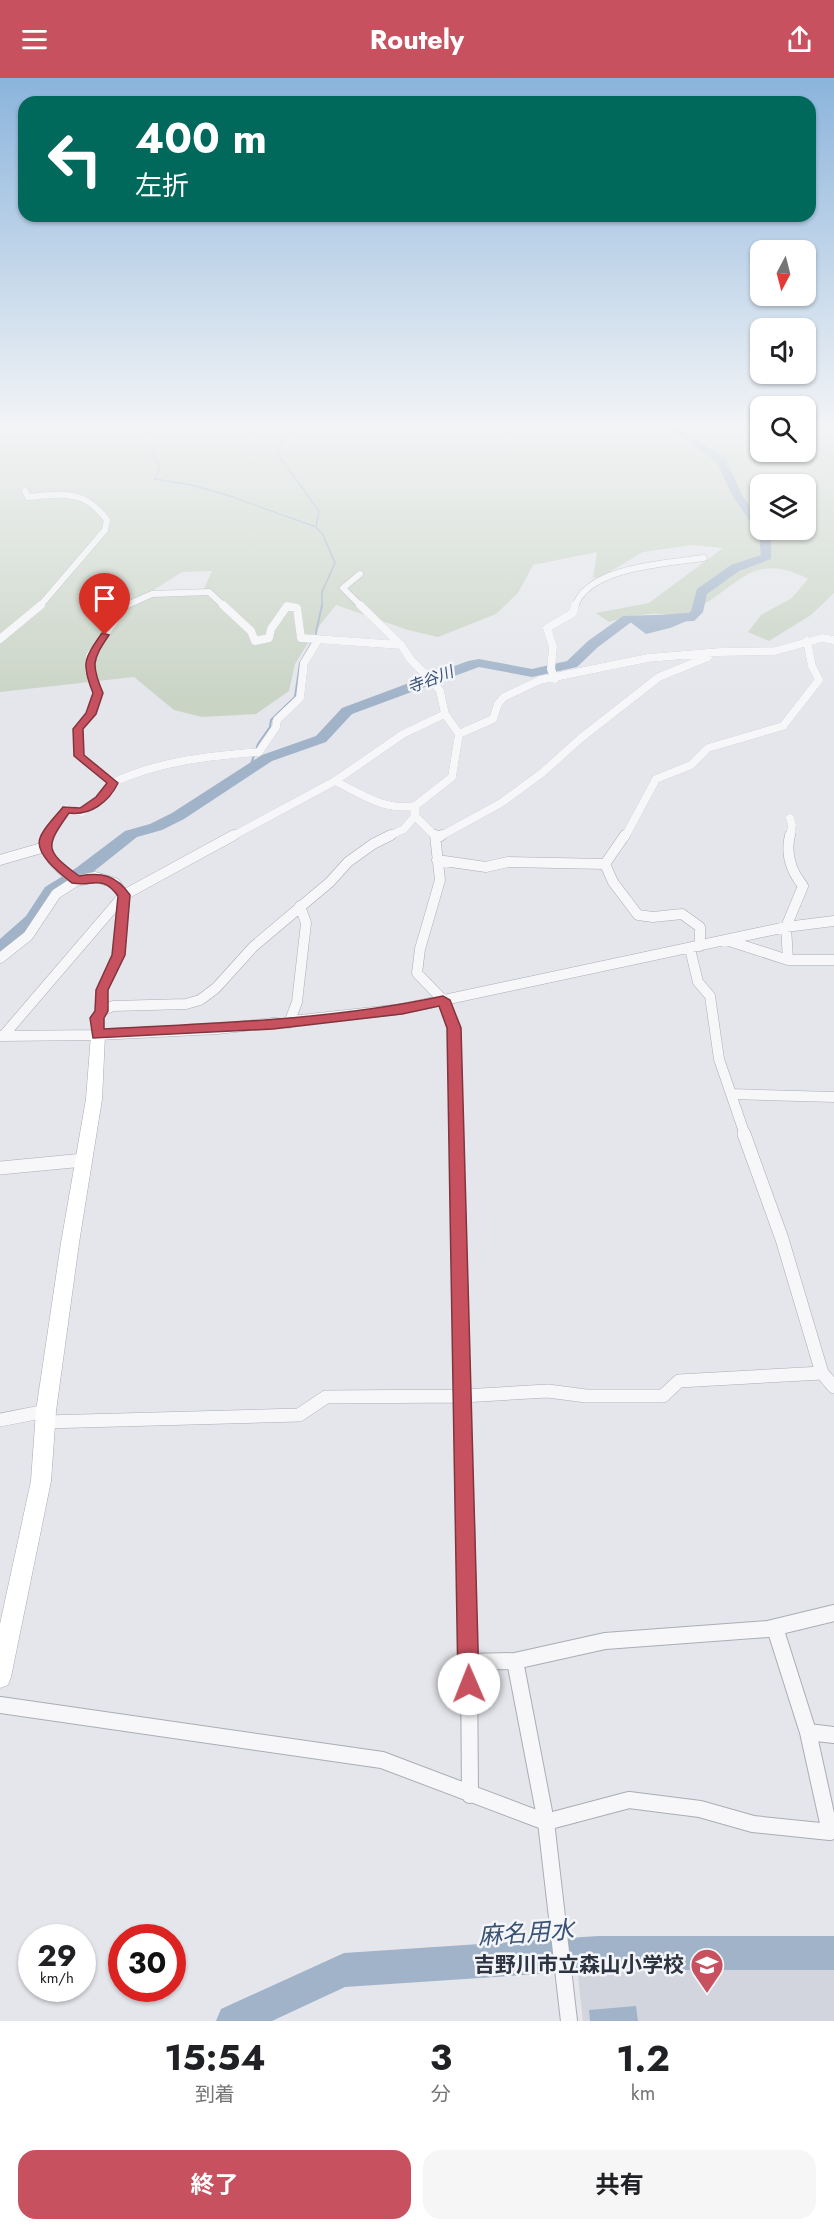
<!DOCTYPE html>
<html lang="ja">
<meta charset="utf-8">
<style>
body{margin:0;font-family:Jost,"Noto Sans JP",sans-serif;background:#f6f6f6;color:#202124;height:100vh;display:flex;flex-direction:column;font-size:22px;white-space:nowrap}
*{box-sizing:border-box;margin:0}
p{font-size:20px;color:#757577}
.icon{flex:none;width:33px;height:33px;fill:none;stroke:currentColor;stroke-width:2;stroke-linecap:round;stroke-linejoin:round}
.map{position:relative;height:1943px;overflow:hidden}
.details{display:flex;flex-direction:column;background:#fff;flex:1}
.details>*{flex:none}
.top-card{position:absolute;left:18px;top:18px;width:798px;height:126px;border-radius:18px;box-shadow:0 2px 4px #0004;background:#00695c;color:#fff;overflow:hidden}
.needle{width:39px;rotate:187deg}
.tools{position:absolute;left:750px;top:162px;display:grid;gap:12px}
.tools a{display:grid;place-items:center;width:66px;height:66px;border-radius:12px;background:#fff;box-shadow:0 2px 4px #0004;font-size:30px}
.speed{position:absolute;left:18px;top:1846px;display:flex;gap:12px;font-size:30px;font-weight:700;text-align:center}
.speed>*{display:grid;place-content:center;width:78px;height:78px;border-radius:50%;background:#fff;box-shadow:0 2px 4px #0004;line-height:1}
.speed small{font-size:15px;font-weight:400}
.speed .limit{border:9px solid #d22;background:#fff;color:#111}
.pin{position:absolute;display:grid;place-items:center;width:51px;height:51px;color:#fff;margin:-62px -26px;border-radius:50% 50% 50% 0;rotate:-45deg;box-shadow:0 0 6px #0007}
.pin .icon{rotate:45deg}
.me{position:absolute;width:66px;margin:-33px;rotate:359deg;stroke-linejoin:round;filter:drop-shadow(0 0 4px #0008)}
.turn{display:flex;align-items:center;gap:21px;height:126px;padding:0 18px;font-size:27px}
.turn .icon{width:78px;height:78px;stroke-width:2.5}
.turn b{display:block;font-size:42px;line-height:51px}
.eta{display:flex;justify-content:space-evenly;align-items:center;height:102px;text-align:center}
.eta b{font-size:36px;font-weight:700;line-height:42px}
.cta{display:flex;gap:12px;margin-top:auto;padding:12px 18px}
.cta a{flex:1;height:69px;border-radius:18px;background:#c8515f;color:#fff;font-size:24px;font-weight:700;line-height:69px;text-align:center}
.cta a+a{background:#f6f6f6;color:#202124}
header{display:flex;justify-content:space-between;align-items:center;height:78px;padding:0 18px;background:#c8515f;color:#fff;font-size:27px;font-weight:700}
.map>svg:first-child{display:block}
.built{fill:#d2d5dd}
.green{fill:#c9d4c5;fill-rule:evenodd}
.water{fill:#a1b3c9}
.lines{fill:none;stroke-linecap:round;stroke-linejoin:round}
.stream-far1{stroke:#a1b3c9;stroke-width:1.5}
.stream{stroke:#a1b3c9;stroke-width:2}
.river{fill:#a1b3c9;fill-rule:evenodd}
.street-far4-casing{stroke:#a9adb5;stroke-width:7}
.street-far3-casing{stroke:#a9adb5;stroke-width:8}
.street-far2-casing{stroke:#a9adb5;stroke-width:11}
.street-far1-casing{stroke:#a9adb5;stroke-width:14}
.street-casing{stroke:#a9adb5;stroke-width:18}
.secondary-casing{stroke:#a9adb5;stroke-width:1}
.street-far4{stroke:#f7f7f9;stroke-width:6}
.street-far3{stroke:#f7f7f9;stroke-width:8}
.street-far2{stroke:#f7f7f9;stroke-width:10}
.street-far1{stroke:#f7f7f9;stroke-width:13}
.street{stroke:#f7f7f9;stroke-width:16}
.secondary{fill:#fff;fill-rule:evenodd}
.route{fill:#c8515f;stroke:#82353e;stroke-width:1.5}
.labels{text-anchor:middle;stroke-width:5;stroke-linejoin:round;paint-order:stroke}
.far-water-label{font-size:16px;font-style:italic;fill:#385175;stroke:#f4f5f8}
.near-poi-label{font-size:21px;font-weight:bold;fill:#2c3443;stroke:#f4f5f8;text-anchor:end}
.near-water-label{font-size:24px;font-style:italic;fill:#385175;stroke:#f4f5f8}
</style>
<header><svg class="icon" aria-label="menu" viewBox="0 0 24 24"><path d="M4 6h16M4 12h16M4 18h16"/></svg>Routely<svg class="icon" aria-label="share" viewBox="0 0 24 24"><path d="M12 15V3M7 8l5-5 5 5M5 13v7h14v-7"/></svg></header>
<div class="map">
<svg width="834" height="1943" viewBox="0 0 834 1943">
<rect width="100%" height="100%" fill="#e4e6eb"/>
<path class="built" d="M577,1889L834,1890V1943H583Z"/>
<path class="green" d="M0,350H760V374H806V350H834V515L811,537L769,563L748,554L761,537L792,520L808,501C751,471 738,511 692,533C678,539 664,535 650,536C636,537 622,541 609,544L596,535L649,525L723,470L692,467L643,474L601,499L593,500L597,474L533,487L518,515L496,536L438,559L408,552L336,527L316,552L295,586L289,613L256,636L202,639L174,632L134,599L0,614ZM760,406H806V452H760ZM212,493L203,513H152L182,494Z"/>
<path class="water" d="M697,534L696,539L670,550L646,556L625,540Z
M636,1928L638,1943H590L589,1932Z"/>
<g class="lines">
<path class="stream-far1" d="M291,355L295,350
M288,358L282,363L277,375L319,433L316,449L323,457L335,485L322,514V529
M148,359L150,350
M149,364L160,389L155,401L191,407L227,417L316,449"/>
<path class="stream" d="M249,692L258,666L270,649L271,642L295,619L300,585L315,559L322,527"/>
<path class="river" d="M668,350H679L725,380L742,417L760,443V452H767L771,457V481L739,493L707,516L703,534L694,543L630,545L598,569L577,589L532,599L479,589L352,636L326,664L272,683L184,741L162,752L137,759L88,798L57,817L38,846L6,875L0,877V861L26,838L45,809L76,790L125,753L150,746L172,735L262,677L316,658L342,630L468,583L479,581L532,591L567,583L588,563L623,538L687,536L691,533L697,511L731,487L761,477L759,457L732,417L717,384Z
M598,1858H834V1892H598L345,1909L272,1943H216L221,1931L344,1875Z"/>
<defs>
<path id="street-far4" d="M25,413L28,419C63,416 84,411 107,442L105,452L39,529
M360,496L343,510L362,529
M123,529L152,516L209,514L225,529
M287,529H290
M575,529C586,489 669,485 704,480"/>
<path id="street-far3" d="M223,527L251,553L255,563L269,560L271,551L287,528L297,530L301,560L401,567
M360,527L401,567L411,582L434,605L440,613L445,636L459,656L452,699L415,728V738L404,751L387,759
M0,561L41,527
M555,601L551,591L553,569L547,550L573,535L575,527
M459,656L493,641L498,626L504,619L540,602L648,580L720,574L775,573L822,560L834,562
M335,703C361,716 385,733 415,728
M112,705C159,683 208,678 259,674L276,649L277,642L300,620L304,585L318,562
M415,738L436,759
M48,759L66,731L82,734L103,718L112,705L79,678L78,651L91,636L98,615L89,593L90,578L125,527
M231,759L335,703L403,656L445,636
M439,759L501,725L542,695L581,660L659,599L708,579
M625,759L656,701L691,687L708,670L783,648L819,602L812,588L807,563
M790,759L792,747L790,740"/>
<path id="street-far2" d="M49,757C40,778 62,792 76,803
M435,757L440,802L420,871L417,895L443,922L454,950L457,1057
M437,760L442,757
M0,782L45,769
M437,782L486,789L508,784L605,786
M605,786L625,757
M605,786L613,804L638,837L653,839L682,836L700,849V868
M726,862L788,882H834
M690,871L698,904L710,918L719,981L745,1057
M0,880L28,858L56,816L76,803L95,799L115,805L124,817L119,877L102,912L101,933L97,940L98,957
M788,882L786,849L803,808C791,793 785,777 790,757
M101,933L113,928L186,926L200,922L216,910L253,869L330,804L348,784L373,766L391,757
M289,945L297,924L306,845L300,828
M4,957L124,817L234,757
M0,958L98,957L217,951L402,931L786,849L834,843
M731,1016L834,1019"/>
<path id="street-far1" d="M457,1056L466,1444
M744,1056L782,1161L822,1295L834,1309
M0,1090L84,1082
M0,1342L46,1333
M45,1344L299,1337L326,1319L463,1318L548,1313L586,1318H663L679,1303L822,1295"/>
<path id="street" d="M466,1442L469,1584L515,1583L605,1563L768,1551L834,1535
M515,1583L546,1744L569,1943
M469,1584L470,1717
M0,1627L382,1682L546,1744L629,1722L700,1731L753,1746L830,1754L808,1654L775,1550
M808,1654L834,1657"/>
<path id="secondary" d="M98,952L105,957L102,1021L79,1165L56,1333L51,1403L11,1599L8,1607L0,1610V1546L31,1403L36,1333L61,1165L86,1021L91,957Z"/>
</defs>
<use href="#street-far4" class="street-far4-casing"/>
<use href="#street-far3" class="street-far3-casing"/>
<use href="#street-far2" class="street-far2-casing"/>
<use href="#street-far1" class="street-far1-casing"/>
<use href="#street" class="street-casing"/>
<use href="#secondary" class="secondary-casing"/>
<use href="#street-far4" class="street-far4"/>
<use href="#street-far3" class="street-far3"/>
<use href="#street-far2" class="street-far2"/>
<use href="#street-far1" class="street-far1"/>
<use href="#street" class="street"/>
<use href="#secondary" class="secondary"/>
</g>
<linearGradient id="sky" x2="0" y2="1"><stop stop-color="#8bb4dc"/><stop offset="0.56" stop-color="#f3f4f6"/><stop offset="1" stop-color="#f3f4f6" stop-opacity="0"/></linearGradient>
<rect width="834" height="622" fill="url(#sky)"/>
<path class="route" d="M102,555L109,557C92,582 91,587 103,615L96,636L83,651L84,677L118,705C109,724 90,738 69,735C45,769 44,772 79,798C102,794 116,797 130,817L125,877L108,912V933L104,940V951C217,945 332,942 443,918L450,922L461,950L479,1606L476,1613L469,1616L461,1613L458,1606L447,950L439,928L402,936L273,951L93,960L90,940L95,933L96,912L112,877L118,818C102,796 93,809 72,805C62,797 34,776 40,760C43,750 56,738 63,729L80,730L96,719L107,705L74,678L73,651L86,635L93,615C81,585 84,581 102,555Z"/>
<defs>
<symbol id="school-pin" viewBox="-11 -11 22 30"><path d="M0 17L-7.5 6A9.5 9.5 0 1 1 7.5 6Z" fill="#c8515f" stroke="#f4f5f8"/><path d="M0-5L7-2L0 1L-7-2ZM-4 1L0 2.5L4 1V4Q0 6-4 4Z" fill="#fff"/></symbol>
</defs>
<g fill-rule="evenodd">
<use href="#school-pin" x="688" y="1868" width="38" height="52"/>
</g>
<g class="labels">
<g class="far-water-label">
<text transform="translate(430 601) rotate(-21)" y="6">寺谷川</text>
</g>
<g class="near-poi-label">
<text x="684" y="1894">吉野川市立森山小学校</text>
</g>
<g class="near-water-label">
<text transform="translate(526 1855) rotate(-4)" y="8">麻名用水</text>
</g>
</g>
</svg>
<div class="tools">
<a><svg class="needle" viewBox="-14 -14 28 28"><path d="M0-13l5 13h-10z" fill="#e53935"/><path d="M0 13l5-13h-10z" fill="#757577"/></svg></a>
<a><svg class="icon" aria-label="sound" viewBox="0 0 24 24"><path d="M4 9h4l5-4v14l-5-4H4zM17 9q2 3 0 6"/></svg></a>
<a><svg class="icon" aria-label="search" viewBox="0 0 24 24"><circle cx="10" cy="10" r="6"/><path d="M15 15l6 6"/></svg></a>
<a><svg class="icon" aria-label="layers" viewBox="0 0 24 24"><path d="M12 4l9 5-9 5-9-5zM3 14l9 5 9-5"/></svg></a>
</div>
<div class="speed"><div>29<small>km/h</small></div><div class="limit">30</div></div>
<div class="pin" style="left:105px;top:557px;background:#d93025"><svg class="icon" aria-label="arrive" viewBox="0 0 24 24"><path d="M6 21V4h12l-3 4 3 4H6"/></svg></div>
<svg class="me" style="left:469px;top:1606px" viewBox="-20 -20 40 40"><circle r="19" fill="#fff"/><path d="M0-13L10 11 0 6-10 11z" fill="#c8515f"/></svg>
<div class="top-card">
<div class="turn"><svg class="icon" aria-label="left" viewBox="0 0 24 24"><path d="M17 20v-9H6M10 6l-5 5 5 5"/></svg><div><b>400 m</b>左折</div></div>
</div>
</div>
<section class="details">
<div class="eta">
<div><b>15:54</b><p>到着</p></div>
<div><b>3</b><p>分</p></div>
<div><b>1.2</b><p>km</p></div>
</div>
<div class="cta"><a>終了</a><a>共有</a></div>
</section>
